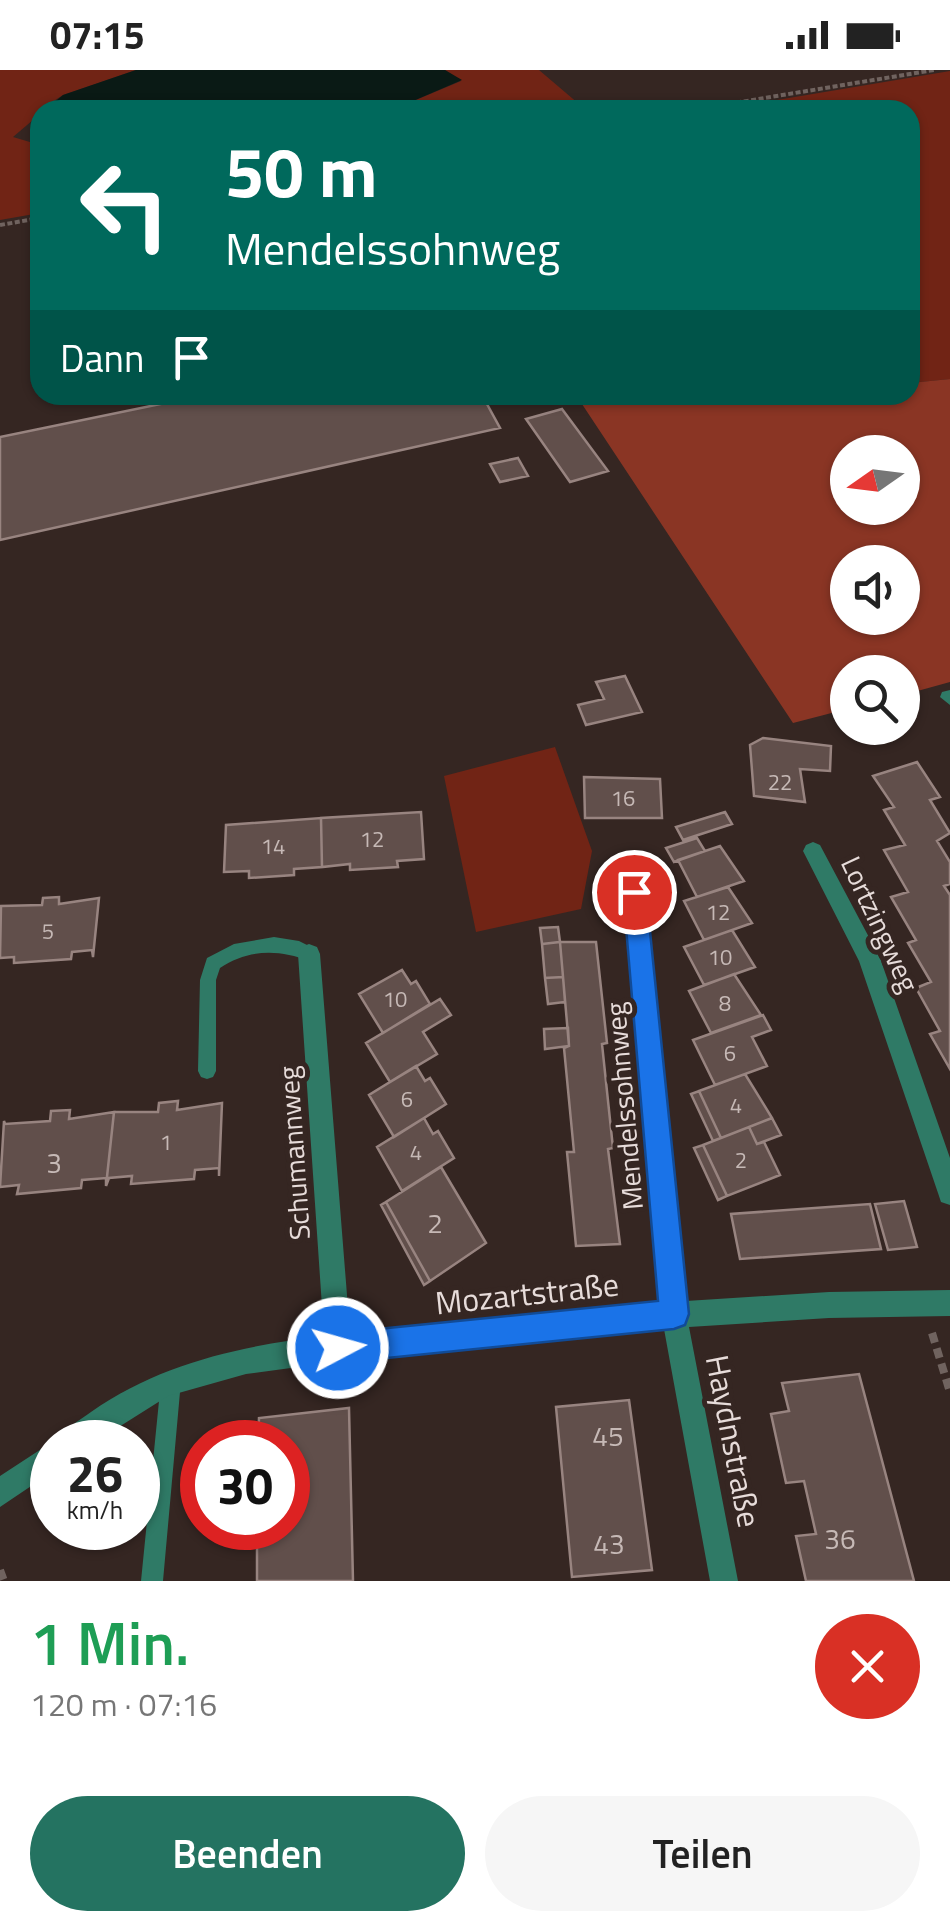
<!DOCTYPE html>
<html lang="de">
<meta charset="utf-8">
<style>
body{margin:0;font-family:"Titillium Web",sans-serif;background:#f6f6f6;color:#222;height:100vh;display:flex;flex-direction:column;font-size:38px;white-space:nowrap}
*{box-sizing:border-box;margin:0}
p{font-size:32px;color:#767676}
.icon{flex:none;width:55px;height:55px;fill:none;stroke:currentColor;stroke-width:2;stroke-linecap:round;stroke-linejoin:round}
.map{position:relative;height:1511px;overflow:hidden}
.panel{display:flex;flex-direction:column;background:#fff;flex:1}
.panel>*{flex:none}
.guide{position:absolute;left:30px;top:30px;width:890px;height:305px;border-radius:30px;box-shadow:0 2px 8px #0004;background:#00695c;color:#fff;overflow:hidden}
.needle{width:65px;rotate:256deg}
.tools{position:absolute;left:830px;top:365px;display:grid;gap:20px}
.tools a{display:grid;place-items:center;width:90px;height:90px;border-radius:50%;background:#fff;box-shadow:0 2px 8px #0004;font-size:50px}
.speed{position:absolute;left:30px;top:1350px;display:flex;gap:20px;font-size:50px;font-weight:700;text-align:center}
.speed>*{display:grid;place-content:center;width:130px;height:130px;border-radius:50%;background:#fff;box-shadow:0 2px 8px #0004;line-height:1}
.speed small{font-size:25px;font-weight:400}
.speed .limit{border:15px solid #d22;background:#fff;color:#111}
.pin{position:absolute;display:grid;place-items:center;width:85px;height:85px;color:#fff;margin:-42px;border:5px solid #fff;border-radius:50%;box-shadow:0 2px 10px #0007}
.me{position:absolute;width:110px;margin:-55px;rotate:84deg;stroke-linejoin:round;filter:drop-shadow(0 0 8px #0008)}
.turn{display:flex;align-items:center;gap:35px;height:210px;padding:0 30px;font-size:45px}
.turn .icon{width:130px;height:130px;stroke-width:2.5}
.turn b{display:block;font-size:70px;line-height:85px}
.then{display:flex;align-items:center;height:95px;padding:0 30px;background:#0003;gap:20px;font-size:38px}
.round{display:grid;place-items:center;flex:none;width:105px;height:105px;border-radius:52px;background:#f6f6f6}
.head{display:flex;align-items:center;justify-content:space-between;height:170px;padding:0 30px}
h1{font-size:60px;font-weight:600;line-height:75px;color:#1e9e55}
.primary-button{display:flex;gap:20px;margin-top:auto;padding:20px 30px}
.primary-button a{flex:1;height:115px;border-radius:60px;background:#247361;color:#fff;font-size:40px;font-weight:600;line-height:115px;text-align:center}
.primary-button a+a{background:#f6f6f6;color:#222}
.status{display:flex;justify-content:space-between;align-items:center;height:70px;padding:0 50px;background:#fff;direction:ltr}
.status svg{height:28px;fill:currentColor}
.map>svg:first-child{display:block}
.green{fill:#712415}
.forest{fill:#8a3524;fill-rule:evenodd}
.water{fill:#0a1a15}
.building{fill:#614f4b;stroke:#988480;stroke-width:2.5}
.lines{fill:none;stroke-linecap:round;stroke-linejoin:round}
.path-far1{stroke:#70635f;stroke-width:4;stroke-dasharray:5 2.5;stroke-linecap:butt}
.path{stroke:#70635f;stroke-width:8;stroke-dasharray:10 6;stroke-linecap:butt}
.lane{fill:#2f7a66;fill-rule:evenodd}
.street{fill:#2f7a66;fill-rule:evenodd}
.route{fill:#1a73e8;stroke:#114b97;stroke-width:2.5}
.labels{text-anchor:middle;stroke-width:10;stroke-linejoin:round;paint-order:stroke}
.number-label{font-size:22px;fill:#c6b9b6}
.street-label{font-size:28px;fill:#e7dcda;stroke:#352622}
.near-number-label{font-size:28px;fill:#c6b9b6}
.near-street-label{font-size:32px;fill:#e7dcda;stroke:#352622}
</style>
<div class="status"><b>07:15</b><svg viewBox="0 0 49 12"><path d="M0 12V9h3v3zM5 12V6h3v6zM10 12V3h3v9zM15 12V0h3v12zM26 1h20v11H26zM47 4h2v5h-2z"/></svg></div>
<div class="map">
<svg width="950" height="1511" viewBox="0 0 950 1511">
<rect width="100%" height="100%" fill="#352622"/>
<path class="green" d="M0,0H136L63,25L40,40V44L13,67L40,75V143L0,150Z
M445,0H539L586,40H392L461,11Z
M950,1V309L910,313V40H717Z
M555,677L592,781L581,839L476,862L444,706Z"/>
<path class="forest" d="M950,309V612L903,625L902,602H848L847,639L793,653L576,325H910V313ZM848,382H902V438H848ZM848,492H902V548H848Z"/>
<path class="water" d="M136,0H445L462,10L392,40H45L63,25Z"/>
<path class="building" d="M204,325H482L500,358L0,470V367Z
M562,339L608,401L570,412L526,349Z
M518,388L528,406L500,412L490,394Z
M625,606L642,642L586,655L578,635L604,629L596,612Z
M763,668L831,676L830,701L800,699L805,732L754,726L750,675Z
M917,692L940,727L930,730L950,763L937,771L950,792V814L944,816L950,825V999L930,964L940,961L916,918L931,912L908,873L916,870L891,827L908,822L884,780L905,775L884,740L894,737L873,706Z
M584,707L660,709L662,748H585Z
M421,742L424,789L397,791L398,797L350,800V794L322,797L321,748Z
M725,742L732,754L695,766L683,770L676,757Z
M321,748L322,797L294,799V805L249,808V801L224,802L226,755Z
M697,768L705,781L674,792L666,778Z
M720,776L744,811L697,827L678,790Z
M728,817L752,853L704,870L684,831Z
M59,827V834L99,828L93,887L92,880L72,882L71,889L14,893V887L0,888L1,836L42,835L43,828Z
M558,857L560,872L542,874L540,858Z
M732,860L755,897L704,915L684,877Z
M560,872H596L607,973L602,974L613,1078L608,1079L620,1174L576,1176L567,1082H574L564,978L569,976Z
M560,872L563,907L545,908L542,874Z
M402,900L411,914L416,911L430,934L383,963L359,924Z
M734,904L761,945L711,963L689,921Z
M563,907L565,932L548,934L545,908Z
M440,929L451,945L423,962L437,984L390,1012L366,973Z
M763,945L771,960L752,967L767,996L715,1015L693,970Z
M568,958L569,976L545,979L544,959Z
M416,996L425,1011L430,1008L446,1034L394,1067L369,1025Z
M745,1004L772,1048L721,1068L699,1021Z
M699,1021L721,1068L713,1071L691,1024Z
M178,1031L177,1040L222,1033L219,1106V1098L195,1100L194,1109L131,1114L132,1106L109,1108L106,1116L114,1042H158L159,1033Z
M70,1040L69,1049L114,1042L106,1116V1108L82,1110L81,1118L17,1124L19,1115L0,1117L4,1051L5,1054L50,1051L51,1041Z
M424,1048L433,1064L438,1061L454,1088L402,1121L377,1077Z
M772,1048L781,1065L757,1074L749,1057Z
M749,1057L757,1074L764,1072L780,1105L727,1126L703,1075Z
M703,1075L727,1126L718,1130L694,1078Z
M441,1097L486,1173L430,1211L386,1132Z
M904,1131L917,1177L888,1180L875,1134Z
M386,1132L430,1211L424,1215L381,1135Z
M870,1134L881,1179L740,1189L731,1144Z
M859,1304L914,1511H806L796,1466L816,1464L804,1411L786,1413L771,1344L789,1341L782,1313Z
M629,1330L652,1500L572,1507L556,1337Z
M349,1338L353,1511H257V1458H288V1372H258L259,1348Z"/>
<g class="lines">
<path class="path-far1" d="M692,40L934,0
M0,155L40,148"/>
<path class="path" d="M932,1263L950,1322
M0,1500L4,1511"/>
<path class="lane" d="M274,867L299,871L315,879L317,884L315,889L309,891C279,879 248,879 220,898L216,910V1001L213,1007L207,1009L201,1007L198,1001L200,910L207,888L234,874Z
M171,1301L178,1304L181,1311L163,1511H141L161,1311L164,1304Z"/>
<path class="street" d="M950,620V635L940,627L942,622Z
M813,772L820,775L880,888L950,1088V1135L941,1132L938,1123L859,891L803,781L806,775Z
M634,813L641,815L644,822L686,1231L829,1222L950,1220V1246L829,1248L689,1257L738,1511H710L664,1259L357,1289L246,1304L168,1326L95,1372H59C64,1358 79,1351 91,1342C161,1293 241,1276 324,1266L298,884L301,877L309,874L317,877L320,884L350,1263L660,1233L624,822L627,815Z
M52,1372V1402L0,1437V1406Z"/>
</g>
<path class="route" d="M634,811L643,814L646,822L689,1244L685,1255L674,1259L338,1293L328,1289L323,1278L328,1268L338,1263L658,1231L623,822L626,814Z"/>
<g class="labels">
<g class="number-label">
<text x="780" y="720">22</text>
<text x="623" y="736">16</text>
<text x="372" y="777">12</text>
<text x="273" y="784">14</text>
<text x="718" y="850">12</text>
<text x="48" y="869">5</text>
<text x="720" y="895">10</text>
<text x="395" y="937">10</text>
<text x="725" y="941">8</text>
<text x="730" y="991">6</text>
<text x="407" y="1037">6</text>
<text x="736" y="1043">4</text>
<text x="166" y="1080">1</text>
<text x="416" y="1090">4</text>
<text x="741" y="1098">2</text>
</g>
<g class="street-label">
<text transform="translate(880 854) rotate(65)" y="10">Lortzingweg</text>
<text transform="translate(624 1036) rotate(-95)" y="10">Mendelssohnweg</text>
<text transform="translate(294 1083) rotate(-94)" y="10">Schumannweg</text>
</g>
<g class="near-number-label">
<text x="54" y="1103">3</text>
<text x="435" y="1163">2</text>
<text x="608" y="1376">45</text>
<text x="840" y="1479">36</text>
<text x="609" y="1484">43</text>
</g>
<g class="near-street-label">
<text transform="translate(527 1224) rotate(-6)" y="11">Mozartstraße</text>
<text transform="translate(733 1371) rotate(79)" y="11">Haydnstraße</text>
</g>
</g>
</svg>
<div class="tools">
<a><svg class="needle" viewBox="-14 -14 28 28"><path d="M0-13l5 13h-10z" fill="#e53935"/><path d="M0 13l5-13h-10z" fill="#767676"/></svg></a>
<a><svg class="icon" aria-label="sound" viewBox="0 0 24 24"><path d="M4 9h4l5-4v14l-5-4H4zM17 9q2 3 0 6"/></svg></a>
<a><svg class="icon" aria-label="search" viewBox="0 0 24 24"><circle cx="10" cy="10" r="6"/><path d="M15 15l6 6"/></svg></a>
</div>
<div class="speed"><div>26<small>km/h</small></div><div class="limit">30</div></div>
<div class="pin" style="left:634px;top:822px;background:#d93025"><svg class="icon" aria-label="arrive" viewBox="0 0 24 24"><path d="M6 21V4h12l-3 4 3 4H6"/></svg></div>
<svg class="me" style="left:338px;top:1278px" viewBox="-20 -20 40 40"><circle r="17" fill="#1a73e8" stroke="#fff" stroke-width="3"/><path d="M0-11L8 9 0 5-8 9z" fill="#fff"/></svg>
<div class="guide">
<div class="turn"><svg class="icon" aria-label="left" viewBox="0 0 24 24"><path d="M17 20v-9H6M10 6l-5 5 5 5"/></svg><div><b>50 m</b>Mendelssohnweg</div></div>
<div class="then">Dann<svg class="icon" aria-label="arrive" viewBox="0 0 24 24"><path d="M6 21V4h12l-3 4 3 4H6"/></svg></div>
</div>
</div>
<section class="panel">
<div class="head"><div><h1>1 Min.</h1><p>120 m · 07:16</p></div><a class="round" style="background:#d93025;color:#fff"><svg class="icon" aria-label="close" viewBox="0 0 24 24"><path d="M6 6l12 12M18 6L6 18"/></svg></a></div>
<div class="primary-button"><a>Beenden</a><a>Teilen</a></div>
</section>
